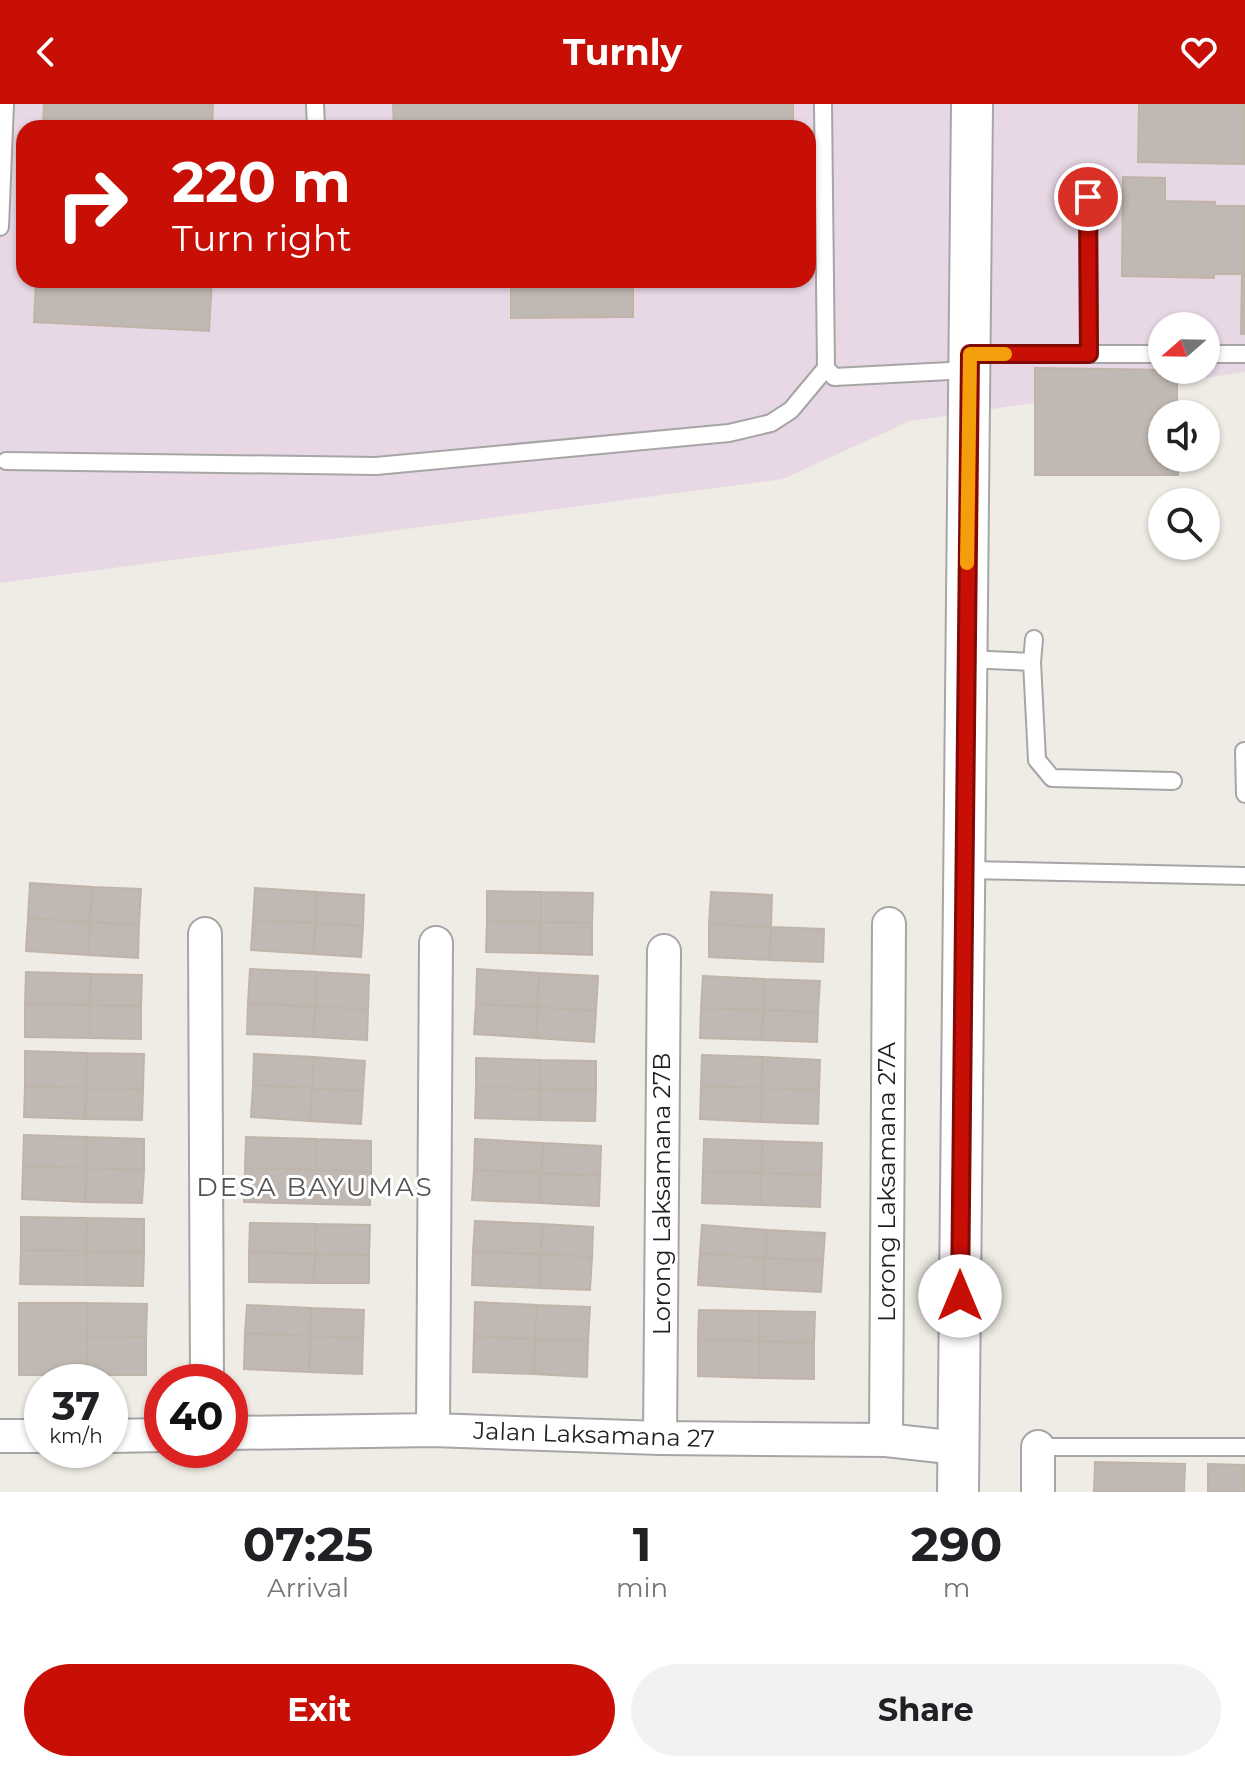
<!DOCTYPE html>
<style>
body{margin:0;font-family:Montserrat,sans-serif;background:#f2f2f2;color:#202124;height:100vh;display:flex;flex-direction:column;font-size:30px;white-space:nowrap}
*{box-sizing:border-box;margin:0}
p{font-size:26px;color:#757577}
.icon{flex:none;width:44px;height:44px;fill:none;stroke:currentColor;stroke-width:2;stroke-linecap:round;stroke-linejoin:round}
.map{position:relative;height:1388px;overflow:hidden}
.details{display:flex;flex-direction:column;background:#fff;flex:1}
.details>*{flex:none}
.banner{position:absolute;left:16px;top:16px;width:800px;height:168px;border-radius:24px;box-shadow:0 2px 6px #0004;background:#c70f06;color:#fff;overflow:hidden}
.needle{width:52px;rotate:250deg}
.buttons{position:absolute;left:1148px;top:208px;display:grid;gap:16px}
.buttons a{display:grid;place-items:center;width:72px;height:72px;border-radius:50%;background:#fff;box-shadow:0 2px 6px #0004;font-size:40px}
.speed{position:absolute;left:24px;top:1260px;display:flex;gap:16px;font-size:40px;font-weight:700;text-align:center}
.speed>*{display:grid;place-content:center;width:104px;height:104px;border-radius:50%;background:#fff;box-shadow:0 2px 6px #0004;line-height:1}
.speed small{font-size:20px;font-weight:400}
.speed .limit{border:12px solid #d22;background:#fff;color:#111}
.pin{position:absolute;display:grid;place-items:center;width:68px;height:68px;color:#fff;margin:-34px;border:4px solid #fff;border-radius:50%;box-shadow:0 2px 8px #0007}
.me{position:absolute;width:88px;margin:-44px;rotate:0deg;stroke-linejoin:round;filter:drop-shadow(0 0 6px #0008)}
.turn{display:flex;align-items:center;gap:28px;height:168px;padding:0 24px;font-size:36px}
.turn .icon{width:104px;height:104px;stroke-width:2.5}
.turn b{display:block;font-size:56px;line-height:68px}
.eta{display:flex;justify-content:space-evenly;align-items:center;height:136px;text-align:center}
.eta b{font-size:48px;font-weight:700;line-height:56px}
.action{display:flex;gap:16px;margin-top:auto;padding:16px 24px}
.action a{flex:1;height:92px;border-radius:48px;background:#c70f06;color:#fff;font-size:32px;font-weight:700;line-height:92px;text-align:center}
.action a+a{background:#f2f2f2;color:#202124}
header{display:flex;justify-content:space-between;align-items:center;height:104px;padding:0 24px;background:#c70f06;color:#fff;font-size:36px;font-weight:700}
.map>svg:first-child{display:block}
.industrial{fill:#e8d7e4;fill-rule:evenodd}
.building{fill:#c0b8b2;stroke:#c0b4a8;stroke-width:2}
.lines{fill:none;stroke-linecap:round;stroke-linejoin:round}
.service-casing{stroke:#a6a6a6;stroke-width:20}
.minor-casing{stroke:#a6a6a6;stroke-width:36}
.tertiary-casing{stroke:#a6a6a6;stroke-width:44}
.service{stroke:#fff;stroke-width:16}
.minor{stroke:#fff;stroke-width:32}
.tertiary{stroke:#fff;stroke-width:40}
.route-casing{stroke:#810a04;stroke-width:20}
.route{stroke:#c70f06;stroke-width:14}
.slow{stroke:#f59e0b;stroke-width:14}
.labels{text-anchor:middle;stroke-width:6;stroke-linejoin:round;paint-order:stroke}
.street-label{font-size:24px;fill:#1f1f1f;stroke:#fff}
.neighbourhood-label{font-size:26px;letter-spacing:2px;fill:#525252;stroke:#fff}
</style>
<header><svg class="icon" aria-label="back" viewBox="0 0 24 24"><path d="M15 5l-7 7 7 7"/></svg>Turnly<svg class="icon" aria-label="heart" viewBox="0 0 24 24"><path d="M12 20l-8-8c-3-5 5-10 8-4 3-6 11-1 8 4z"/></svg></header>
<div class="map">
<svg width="1245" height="1388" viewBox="0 0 1245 1388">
<rect width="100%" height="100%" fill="#efece5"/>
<path class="industrial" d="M0,0H1245V268L910,317L783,375L0,479ZM24,24H808V176H24ZM1162,222H1206V266H1162Z"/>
<path class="building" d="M44,0H213L212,24H43Z
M393,0H793V24H394Z
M1139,0H1245V60L1138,58Z
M1123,73L1165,74V97L1215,98V102H1245V230H1241L1242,170H1214V174L1122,172Z
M36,176H212L209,227L34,218Z
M511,176H633V213L511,214Z
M1035,264L1177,266V310H1162V354H1178V371H1035Z
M30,779L92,783L90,818L28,814Z
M92,783L141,785L139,821L90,818Z
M255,784L317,788L315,819L253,816Z
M487,787L541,788V818L487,817Z
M317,788L364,791L363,822L315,819Z
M541,788L593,789L592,819L541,818Z
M711,788L772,791L771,823L709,820Z
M28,814L90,818L88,851L26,847Z
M253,816L315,819L314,850L251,846Z
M487,817L541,818L540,849L486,848Z
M90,818L139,821L138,854L88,851Z
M541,818L592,819V851L540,849Z
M315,819L363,822L361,853L314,850Z
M709,820L771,823L770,856L709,853Z
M771,823L824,825L823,858L770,856Z
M250,865L317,868L315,903L248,899Z
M477,865L539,869L538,903L476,900Z
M26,868L91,870L90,901L25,900Z
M317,868L369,871L368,905L315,903Z
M539,869L598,872L596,907L538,903Z
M91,870L142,871L141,902L90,901Z
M703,872L764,875L763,906L701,904Z
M764,875L820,877L818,908L763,906Z
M248,899L315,903L314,933L247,930Z
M25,900L90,901V934L25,933Z
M476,900L538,903L536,934L474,930Z
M90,901L141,902V935L90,934Z
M315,903L368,905L367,936L314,933Z
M538,903L596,907L594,938L536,934Z
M701,904L763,906L762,936L700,934Z
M763,906L818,908L817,938L762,936Z
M25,947L87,949L86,984L25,982Z
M87,949L144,950L143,985L86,984Z
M254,950L314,953L312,984L253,981Z
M702,951L763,953L762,984L701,982Z
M314,953L365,957L363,987L312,984Z
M763,953L820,956L819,986L762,984Z
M476,954L540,956V985L476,983Z
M540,956L596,957V986L540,985Z
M253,981L312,984L310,1017L251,1013Z
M25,982L86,984L85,1015L24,1013Z
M701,982L762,984L761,1018L700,1015Z
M476,983L540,985L539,1016L475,1014Z
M86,984L143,985L142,1016L85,1015Z
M312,984L363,987L361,1020L310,1017Z
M762,984L819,986L818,1020L761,1018Z
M540,985L596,986L595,1017L539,1016Z
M24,1031L87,1033L86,1064L23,1062Z
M87,1033L144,1035V1066L86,1064Z
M246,1033L316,1035V1066L245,1064Z
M316,1035L371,1037V1068L316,1066Z
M475,1035L543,1039L541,1069L474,1066Z
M704,1035L763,1037L761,1069L703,1067Z
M763,1037L822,1039L821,1071L761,1069Z
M543,1039L601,1042L600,1072L541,1069Z
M23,1062L86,1064L85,1098L22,1095Z
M86,1064L144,1066L142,1099L85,1098Z
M245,1064L316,1066L315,1100L244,1098Z
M316,1066L371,1068L370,1101L315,1100Z
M474,1066L541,1069L540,1099L472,1096Z
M703,1067L761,1069V1101L702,1099Z
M541,1069L600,1072L599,1102L540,1099Z
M761,1069L821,1071L820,1103L761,1101Z
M21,1113L87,1114L86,1147L21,1146Z
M87,1114L144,1115V1148L86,1147Z
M475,1117L542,1120L541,1150L473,1148Z
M250,1119L315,1120V1150L249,1148Z
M315,1120L370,1121L369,1151L315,1150Z
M542,1120L593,1123L592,1153L541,1150Z
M702,1121L767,1126L765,1154L700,1149Z
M767,1126L825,1129L823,1157L765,1154Z
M21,1146L86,1147V1181L20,1180Z
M86,1147L144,1148L143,1182L86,1181Z
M249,1148L315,1150L314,1179L249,1178Z
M473,1148L541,1150L539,1184L472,1181Z
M700,1149L765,1154L763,1185L698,1181Z
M315,1150L369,1151V1179H314Z
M541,1150L592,1153L590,1186L539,1184Z
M765,1154L823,1157L821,1188L763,1185Z
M475,1198L537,1201L535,1235L474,1232Z
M19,1199H87V1232H19Z
M87,1199L147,1200L146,1233L87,1232Z
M247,1201L311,1204L310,1232L245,1229Z
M537,1201L590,1203L588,1237L535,1235Z
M311,1204L364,1206L363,1234L310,1232Z
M699,1206L760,1207L759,1237L698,1236Z
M760,1207L815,1208L814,1239L759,1237Z
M245,1229L310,1232L309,1268L244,1265Z
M19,1232H87V1271H19Z
M87,1232L146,1233V1271H87Z
M310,1232L363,1234L362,1270L309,1268Z
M474,1232L535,1235L534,1270L473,1268Z
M535,1235L588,1237L587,1273L534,1270Z
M698,1236L759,1237V1274L698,1272Z
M759,1237L814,1239V1275L759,1274Z
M1095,1358L1185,1360L1184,1388H1094Z
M1208,1360L1245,1361V1388H1208Z"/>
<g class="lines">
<defs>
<path id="service" d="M315,0L316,24
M823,0L826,264L834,273L969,266
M1088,93L1089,250
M0,123L5,0
M970,250H1162
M1206,250H1245
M6,357L376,362L729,329L771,319L791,306L826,264
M966,555L1032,558L1037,656L1052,674L1173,677
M1032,558L1034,535
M1244,647L1245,690
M966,766L1245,772
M1038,1343H1245"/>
<path id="minor" d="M205,830L207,1278
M433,1326L436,839
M230,1329L433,1326L660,1334L886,1336L958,1344
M0,1332H42
M110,1332L162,1331
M660,1334L664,847
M886,1336L889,820
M1038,1343V1388"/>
<path id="tertiary" d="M958,1388L972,0"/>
</defs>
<use href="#service" class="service-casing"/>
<use href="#minor" class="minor-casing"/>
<use href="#tertiary" class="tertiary-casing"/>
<use href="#service" class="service"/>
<use href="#minor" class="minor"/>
<use href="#tertiary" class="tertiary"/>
</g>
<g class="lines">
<defs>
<path id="route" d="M960,1192L970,250H1089L1088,93"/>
</defs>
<use href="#route" class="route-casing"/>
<use href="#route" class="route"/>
<path class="slow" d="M967,459L970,250H1005"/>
</g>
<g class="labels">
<g class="street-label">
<text transform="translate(887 1078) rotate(-90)" y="8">Lorong Laksamana 27A</text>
<text transform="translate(662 1090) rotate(-90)" y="8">Lorong Laksamana 27B</text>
<text transform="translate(594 1331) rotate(2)" y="8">Jalan Laksamana 27</text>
</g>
<g class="neighbourhood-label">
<text x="315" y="1092">DESA BAYUMAS</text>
</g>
</g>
</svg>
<div class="buttons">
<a><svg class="needle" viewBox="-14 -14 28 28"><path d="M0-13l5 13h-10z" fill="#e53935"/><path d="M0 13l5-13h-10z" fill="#757577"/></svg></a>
<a><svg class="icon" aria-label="sound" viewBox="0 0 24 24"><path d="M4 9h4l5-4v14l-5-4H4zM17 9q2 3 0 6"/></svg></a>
<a><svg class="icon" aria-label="search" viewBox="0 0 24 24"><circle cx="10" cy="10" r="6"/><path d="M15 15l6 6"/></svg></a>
</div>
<div class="speed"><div>37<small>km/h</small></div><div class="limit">40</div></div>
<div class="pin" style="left:1088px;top:93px;background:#d93025"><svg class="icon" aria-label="arrive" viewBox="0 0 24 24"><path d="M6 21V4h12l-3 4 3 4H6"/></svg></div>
<svg class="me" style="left:960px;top:1192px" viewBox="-20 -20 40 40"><circle r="19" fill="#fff"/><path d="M0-13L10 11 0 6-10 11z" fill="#c70f06"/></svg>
<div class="banner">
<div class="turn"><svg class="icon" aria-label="right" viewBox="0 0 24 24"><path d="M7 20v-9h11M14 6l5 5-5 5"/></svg><div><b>220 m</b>Turn right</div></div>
</div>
</div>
<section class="details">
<div class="eta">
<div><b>07:25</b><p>Arrival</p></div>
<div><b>1</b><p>min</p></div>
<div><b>290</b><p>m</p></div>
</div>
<div class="action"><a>Exit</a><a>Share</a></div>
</section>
